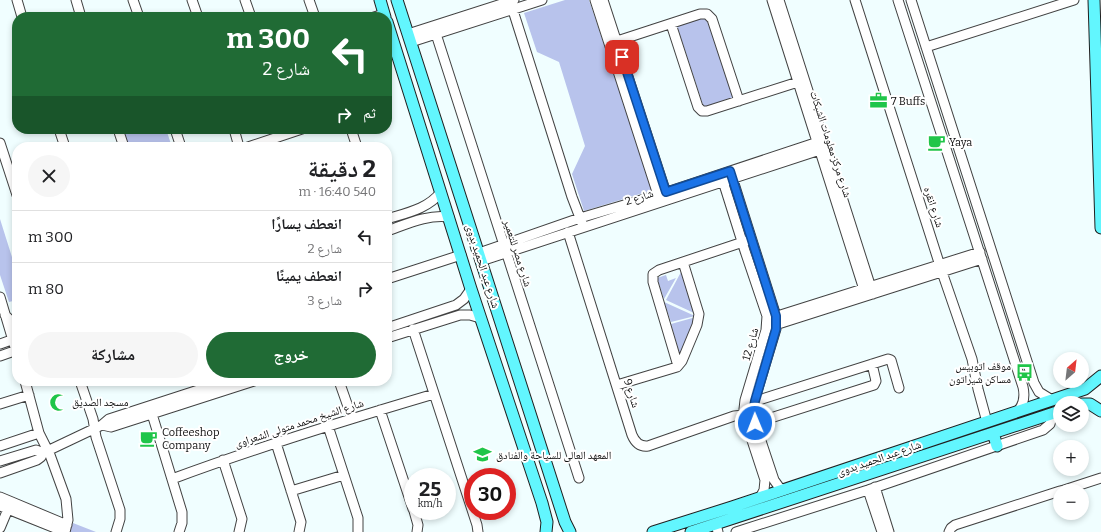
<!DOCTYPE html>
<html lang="ar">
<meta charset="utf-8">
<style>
body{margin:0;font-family:Bitter,"Noto Naskh Arabic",serif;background:#f6f6f6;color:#202124;direction:rtl;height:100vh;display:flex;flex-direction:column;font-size:15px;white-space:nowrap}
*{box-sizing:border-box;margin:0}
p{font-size:13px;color:#757577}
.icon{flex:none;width:22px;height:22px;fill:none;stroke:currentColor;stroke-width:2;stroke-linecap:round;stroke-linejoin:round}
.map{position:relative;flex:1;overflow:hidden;direction:ltr}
.details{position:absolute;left:12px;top:142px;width:380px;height:244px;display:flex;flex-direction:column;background:#fff;border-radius:16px;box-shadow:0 2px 6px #0003;direction:rtl}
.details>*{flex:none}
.hud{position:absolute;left:12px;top:12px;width:380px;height:122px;border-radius:16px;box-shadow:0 2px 6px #0003;direction:rtl;background:#206b35;color:#fff;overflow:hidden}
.needle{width:26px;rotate:28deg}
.tools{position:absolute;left:1053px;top:352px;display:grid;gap:8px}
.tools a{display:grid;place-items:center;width:36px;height:36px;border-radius:50%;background:#fff;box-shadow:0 2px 6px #0003;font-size:20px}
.speed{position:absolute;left:404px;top:468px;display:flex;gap:8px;font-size:20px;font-weight:700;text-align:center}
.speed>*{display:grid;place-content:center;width:52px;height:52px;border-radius:50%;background:#fff;box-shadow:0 2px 6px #0003;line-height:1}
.speed small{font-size:10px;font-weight:400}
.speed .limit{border:6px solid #d22;background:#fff;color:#111}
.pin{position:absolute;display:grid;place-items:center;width:34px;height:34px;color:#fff;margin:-17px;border-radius:8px;box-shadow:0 2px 6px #0006}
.me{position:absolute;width:44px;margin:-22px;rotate:359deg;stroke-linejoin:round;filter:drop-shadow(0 0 3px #0008)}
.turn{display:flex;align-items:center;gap:14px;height:84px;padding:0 16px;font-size:18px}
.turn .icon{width:52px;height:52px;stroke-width:2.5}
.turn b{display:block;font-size:28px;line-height:34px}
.then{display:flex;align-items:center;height:38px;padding:0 16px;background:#0003;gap:8px;font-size:15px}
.round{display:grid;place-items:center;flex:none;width:42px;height:42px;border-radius:21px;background:#f6f6f6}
.overview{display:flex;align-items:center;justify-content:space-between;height:68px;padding:0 16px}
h1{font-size:24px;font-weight:700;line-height:30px}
.action{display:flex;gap:8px;margin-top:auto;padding:8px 16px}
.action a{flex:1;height:46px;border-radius:24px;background:#206b35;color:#fff;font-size:16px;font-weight:700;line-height:46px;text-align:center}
.action a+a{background:#f6f6f6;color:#202124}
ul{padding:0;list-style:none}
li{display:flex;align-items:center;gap:12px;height:52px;padding:0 16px;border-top:1px solid #e0e0e0}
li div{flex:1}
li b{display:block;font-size:15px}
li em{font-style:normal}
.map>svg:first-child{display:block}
.green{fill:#b8c3ec}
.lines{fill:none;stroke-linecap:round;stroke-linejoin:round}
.minor-casing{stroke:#424242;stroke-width:11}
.major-casing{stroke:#202020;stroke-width:13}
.minor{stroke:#fff;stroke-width:9}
.major{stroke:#62f6fe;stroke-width:11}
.route-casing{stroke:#114b97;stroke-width:10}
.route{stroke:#1a73e8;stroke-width:7}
.labels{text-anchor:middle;stroke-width:4;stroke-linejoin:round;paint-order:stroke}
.poi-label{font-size:11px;fill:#0f0f0f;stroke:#fff;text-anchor:start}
.street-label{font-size:11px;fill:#0f0f0f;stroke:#fff}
</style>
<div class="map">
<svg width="1101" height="532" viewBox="0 0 1101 532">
<rect width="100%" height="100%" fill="#f0feff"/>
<path class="green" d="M565,0H589L653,190L584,211L572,174L585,146L559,62L537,52L524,13Z
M707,17L733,99L704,108L677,26Z
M122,129H166L172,147H128Z
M0,219L17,273V300L9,302L0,275Z
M683,271L694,313L666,300L681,272Z
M666,275L668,281L676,278L664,299L657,278Z
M664,302L695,316L671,322Z
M696,317L680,355L671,324Z
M73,523L96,532H69Z"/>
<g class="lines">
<defs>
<path id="minor" d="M17,0L22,17
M76,0L81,17
M133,0L139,17
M192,0L198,17
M245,0L251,17
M309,0L315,17
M595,0L660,201
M603,0L667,196
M772,0L866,296
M779,0L873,294
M855,0L942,272L972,359L978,389L987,422
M898,0L1023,387C1025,396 1024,404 1018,411
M911,0L1034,383L1039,392L1052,400
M510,1L572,197L582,223
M374,17L384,14
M671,24L698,107L702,111H707L798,82
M408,34L514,0
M436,34L579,478
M411,42L542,0
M611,43L700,14H707L712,19L739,101
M926,47L1074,0
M59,129L65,147
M118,129L124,147
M175,129L181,147
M234,129L239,147
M351,129L357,147
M0,143L17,195
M248,147L302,129
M731,174L776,316V329L755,398L753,412L755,423L774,480L779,487L784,490
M722,178L745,251L767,316L766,330L745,400L744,409L745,419L765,480L764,490L760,498
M387,219C406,213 428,209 441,192
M387,231C407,224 428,214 449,217
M568,232L632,435C635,442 640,447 648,446L734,416L753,414
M479,253L580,218L658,195L824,140
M481,261L826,148
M387,279L461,255
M0,297L17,354
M5,315L10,320L17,323
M771,318L980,252
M772,326L982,259
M387,328L456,305L464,299L471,289
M413,329L477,525L478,532
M387,338L460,315H470L480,318
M0,344L17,338
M0,356L17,350
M678,366L653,282V274L659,270L746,241
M25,381L39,433L50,455L66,499L68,520L65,532
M80,381L93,419L96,437L120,510V519L116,532
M339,381L352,418
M617,385L677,367L682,361L697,325L699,314L683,262
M750,401L759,400L888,359L891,360L899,388
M0,404L29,395
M380,410L413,509
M152,414L182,512V523L179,532
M755,423L874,385L876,381L872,364
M102,425L111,427L254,381
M328,426L358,518V532
M276,443L301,522L299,532
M0,446L39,433
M43,453L102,425L109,419L226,381
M223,460L242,519L239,532
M0,461L36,450L43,453
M0,473L37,460L41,457L43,453
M172,479C258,447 346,420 434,394
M875,487L889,532
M868,490L882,532
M291,491L344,475
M1061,491L1101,478
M0,497L67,525
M0,506L65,532
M414,511L418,525L417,532
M716,524L718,532
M0,528L8,509
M736,532L868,490L1043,430L1050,424L1053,413
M949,532L951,528L955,525L1060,491"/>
<path id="major" d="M380,0L385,17
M397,0L565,522L570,532
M1094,0L1101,228
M387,22L471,289L542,503L547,522L546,532
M1082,404H1090L1101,411
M993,433L997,446
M653,532L732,507L1085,389L1101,376
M691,532L1060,411"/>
</defs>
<use href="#minor" class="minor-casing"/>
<use href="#major" class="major-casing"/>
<use href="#minor" class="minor"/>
<use href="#major" class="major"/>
</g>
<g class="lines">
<defs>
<path id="route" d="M622,57L666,192L730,171L776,316V329L755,401L753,412L755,423"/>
</defs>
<use href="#route" class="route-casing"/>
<use href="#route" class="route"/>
</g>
<defs>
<symbol id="office-bare" viewBox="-9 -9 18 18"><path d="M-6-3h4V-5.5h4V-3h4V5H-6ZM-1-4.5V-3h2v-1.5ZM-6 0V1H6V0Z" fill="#20c549" stroke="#fff" stroke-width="2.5" paint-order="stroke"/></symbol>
<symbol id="cafe-bare" viewBox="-9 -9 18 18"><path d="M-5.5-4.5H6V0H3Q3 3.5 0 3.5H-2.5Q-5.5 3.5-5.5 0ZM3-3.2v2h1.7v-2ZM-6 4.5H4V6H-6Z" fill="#20c549" stroke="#fff" stroke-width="2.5" paint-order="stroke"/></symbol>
<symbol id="bus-bare" viewBox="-9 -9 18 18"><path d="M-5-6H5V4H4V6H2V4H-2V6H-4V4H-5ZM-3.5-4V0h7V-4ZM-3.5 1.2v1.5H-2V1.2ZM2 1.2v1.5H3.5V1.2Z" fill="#20c549" stroke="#fff" stroke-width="2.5" paint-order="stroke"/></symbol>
<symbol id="mosque-bare" viewBox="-9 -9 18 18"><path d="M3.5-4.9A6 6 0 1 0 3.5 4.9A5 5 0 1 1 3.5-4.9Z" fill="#20c549" stroke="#fff" stroke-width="2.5" paint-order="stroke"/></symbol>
<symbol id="university-bare" viewBox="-9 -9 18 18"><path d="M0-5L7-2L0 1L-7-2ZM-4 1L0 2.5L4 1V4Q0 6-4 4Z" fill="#20c549" stroke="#fff" stroke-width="2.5" paint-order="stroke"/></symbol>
</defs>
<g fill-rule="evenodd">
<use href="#office-bare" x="866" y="88" width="25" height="25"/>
<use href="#cafe-bare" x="924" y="130" width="25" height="25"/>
<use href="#bus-bare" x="1012" y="360" width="25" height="25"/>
<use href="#mosque-bare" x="46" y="390" width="25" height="25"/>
<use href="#cafe-bare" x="136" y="426" width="25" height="25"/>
<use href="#university-bare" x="470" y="442" width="25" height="25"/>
</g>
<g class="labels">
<g class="poi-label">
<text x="891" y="105">7 Buffs</text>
<text x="949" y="146">Yaya</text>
<text x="1011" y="370" text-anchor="end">موقف اتوبيس<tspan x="1011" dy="13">مساكن شيراتون</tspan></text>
<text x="72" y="406">مسجد الصديق</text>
<text x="162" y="436">Coffeeshop<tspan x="162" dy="13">Company</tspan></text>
<text x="496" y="459">المعهد العالى للسياحة والفنادق</text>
</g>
<g class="street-label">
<text transform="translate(831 144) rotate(72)" y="4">شارع مركز معلومات الشبكات</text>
<text transform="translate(639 197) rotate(-18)" y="4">شارع 2</text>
<text transform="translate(934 207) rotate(72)" y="4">شارع انقره</text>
<text transform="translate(518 253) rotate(72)" y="4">شارع مصر للتعمير</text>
<text transform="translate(483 266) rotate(72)" y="4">شارع عبد الحميد بدوى</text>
<text transform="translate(750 344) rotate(-74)" y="4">شارع 12</text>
<text transform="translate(632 393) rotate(72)" y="4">شارع 9</text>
<text transform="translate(299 423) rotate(-18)" y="4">شارع الشيخ محمد متولى الشعراوى</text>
<text transform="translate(879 458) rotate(-19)" y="4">شارع عبد الحميد بدوى</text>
</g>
</g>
</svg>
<div class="tools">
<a><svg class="needle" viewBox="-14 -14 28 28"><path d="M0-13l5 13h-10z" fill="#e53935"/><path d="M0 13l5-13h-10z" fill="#757577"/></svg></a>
<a><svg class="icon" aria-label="layers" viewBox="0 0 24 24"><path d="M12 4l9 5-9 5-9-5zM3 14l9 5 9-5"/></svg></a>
<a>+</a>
<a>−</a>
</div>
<div class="speed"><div>25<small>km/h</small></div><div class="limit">30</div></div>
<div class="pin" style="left:622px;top:57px;background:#d93025"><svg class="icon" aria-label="arrive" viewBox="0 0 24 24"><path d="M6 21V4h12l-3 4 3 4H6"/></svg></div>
<svg class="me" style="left:755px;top:423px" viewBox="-20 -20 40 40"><circle r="17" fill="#1a73e8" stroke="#fff" stroke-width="3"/><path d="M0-11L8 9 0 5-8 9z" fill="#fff"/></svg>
<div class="hud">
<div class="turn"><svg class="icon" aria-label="left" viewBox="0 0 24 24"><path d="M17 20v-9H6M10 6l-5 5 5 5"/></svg><div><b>300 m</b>شارع 2</div></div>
<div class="then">ثم<svg class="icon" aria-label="right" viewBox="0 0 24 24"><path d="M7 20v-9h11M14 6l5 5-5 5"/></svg></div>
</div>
<section class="details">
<div class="overview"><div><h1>2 دقيقة</h1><p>540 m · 16:40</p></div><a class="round"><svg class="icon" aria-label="close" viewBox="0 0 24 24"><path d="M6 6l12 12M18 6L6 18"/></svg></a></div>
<ul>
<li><svg class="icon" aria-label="left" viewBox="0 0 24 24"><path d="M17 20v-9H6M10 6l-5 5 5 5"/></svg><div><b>انعطف يسارًا</b><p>شارع 2</p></div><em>300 m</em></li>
<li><svg class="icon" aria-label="right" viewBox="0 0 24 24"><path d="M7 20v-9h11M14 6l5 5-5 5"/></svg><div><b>انعطف يمينًا</b><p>شارع 3</p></div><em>80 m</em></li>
</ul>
<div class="action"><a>خروج</a><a>مشاركة</a></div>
</section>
</div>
